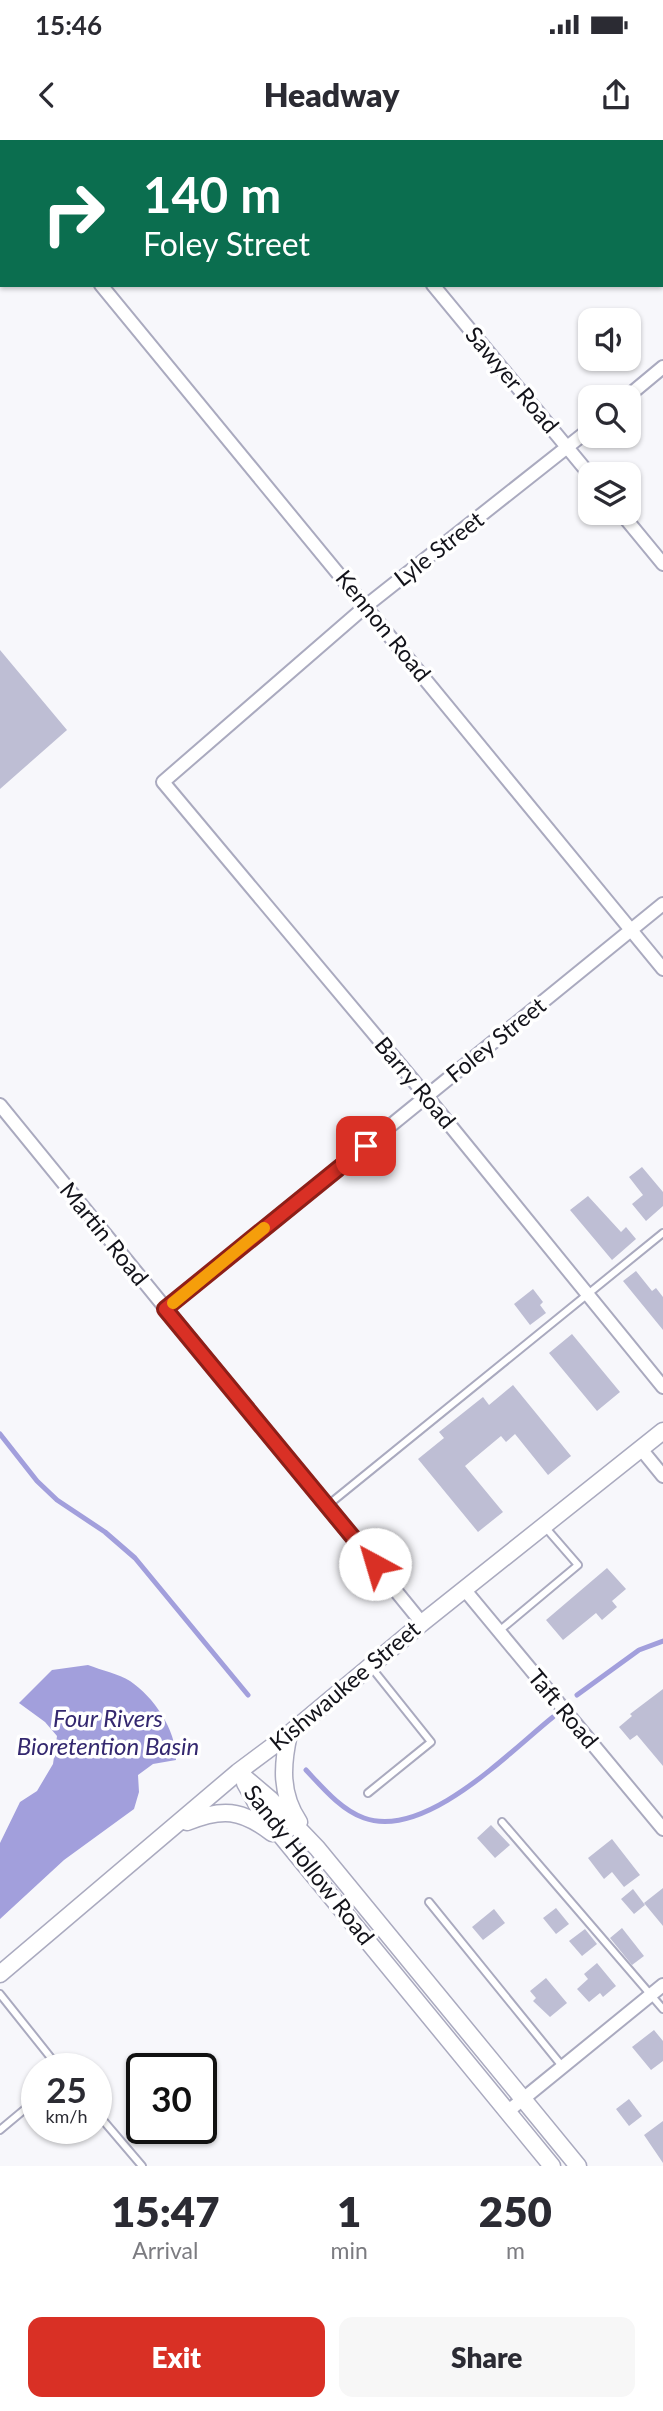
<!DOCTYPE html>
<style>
body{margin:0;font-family:Lato,sans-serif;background:#f7f7f7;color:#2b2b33;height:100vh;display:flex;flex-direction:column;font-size:26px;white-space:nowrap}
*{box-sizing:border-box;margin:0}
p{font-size:23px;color:#7c7c81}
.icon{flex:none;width:38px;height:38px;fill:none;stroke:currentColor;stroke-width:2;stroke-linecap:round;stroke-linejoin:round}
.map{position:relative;height:2026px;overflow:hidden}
.sheet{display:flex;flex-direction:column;background:#fff;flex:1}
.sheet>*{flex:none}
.guide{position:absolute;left:0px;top:0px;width:663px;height:147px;box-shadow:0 2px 5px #0004;background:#0b6e4f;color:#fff;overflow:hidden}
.buttons{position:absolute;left:578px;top:168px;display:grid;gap:14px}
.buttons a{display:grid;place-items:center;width:63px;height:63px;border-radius:14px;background:#fff;box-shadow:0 2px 5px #0004;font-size:35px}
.speed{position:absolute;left:21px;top:1913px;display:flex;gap:14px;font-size:35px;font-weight:700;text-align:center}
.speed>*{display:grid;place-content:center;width:91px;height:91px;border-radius:50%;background:#fff;box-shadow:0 2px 5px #0004;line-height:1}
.speed small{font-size:18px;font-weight:400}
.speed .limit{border:4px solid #111;border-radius:10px;background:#fff;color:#111}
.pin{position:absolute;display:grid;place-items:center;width:60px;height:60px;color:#fff;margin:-30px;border-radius:14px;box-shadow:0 4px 10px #0006}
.me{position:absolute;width:77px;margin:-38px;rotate:321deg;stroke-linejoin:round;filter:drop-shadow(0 0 5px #0008)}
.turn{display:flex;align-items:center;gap:24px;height:147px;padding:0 28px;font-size:32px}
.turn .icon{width:91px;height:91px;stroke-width:2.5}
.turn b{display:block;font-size:49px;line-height:60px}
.eta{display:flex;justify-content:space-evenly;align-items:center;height:119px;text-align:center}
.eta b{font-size:42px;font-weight:800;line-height:49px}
.action{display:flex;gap:14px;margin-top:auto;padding:14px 28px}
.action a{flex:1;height:80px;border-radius:14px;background:#d93025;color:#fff;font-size:28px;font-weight:800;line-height:80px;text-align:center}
.action a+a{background:#f7f7f7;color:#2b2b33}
.status{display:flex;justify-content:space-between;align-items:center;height:49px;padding:0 35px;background:#fff;direction:ltr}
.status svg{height:19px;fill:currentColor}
header{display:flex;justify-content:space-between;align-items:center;height:91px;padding:0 28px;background:#fff;font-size:32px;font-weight:800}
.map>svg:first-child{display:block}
.water{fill:#a29fdc}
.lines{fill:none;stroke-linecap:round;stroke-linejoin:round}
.stream{stroke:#a29fdc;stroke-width:5}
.building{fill:#bebed4}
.service-casing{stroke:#aaaabf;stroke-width:10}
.minor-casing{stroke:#aaaabf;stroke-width:16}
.tertiary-casing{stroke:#aaaabf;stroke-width:19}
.service{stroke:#fff;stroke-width:6}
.minor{stroke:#fff;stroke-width:12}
.tertiary{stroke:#fff;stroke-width:16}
.route-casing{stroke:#8d1f18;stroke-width:18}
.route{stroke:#d93025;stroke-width:12}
.slow{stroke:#f59e0b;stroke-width:12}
.labels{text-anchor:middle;stroke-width:7;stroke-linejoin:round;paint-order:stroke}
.street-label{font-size:23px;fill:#13131a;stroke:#fff}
.water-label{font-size:24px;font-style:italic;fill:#34286f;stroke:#fff}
</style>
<div class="status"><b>15:46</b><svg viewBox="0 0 49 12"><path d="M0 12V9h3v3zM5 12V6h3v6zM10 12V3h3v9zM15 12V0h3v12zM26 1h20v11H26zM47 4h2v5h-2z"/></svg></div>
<header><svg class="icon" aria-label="back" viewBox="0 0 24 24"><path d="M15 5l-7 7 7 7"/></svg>Headway<svg class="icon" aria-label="share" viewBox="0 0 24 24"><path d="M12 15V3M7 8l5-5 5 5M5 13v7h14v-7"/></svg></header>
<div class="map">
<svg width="663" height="2026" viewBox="0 0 663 2026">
<rect width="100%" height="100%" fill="#f7f7fb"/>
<path class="water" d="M88,1525C101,1530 119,1534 130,1541C154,1557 177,1591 176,1620L153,1624L138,1635L139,1652L134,1669L64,1720L0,1779V1703L20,1662L37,1651L53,1624L57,1596L45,1582L19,1563L52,1530Z"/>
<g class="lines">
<path class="stream" d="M0,1294L37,1341L57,1360L105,1392L135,1418L248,1555
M577,1555L639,1510L663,1501
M306,1630C322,1647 341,1670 364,1678C425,1700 508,1613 553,1577"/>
</g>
<path class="building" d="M0,510L67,590L0,649Z
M642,1027L663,1052V1066L646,1081L632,1064L643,1055L629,1037Z
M588,1056L621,1092L626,1087L636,1099L612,1120L570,1070Z
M636,1131L652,1151L656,1148L663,1157V1190L623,1141Z
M533,1149L543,1162L540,1165L546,1173L530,1185L514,1164Z
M572,1194L620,1252L597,1271L549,1213Z
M513,1245L571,1316L548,1335L515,1294L506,1302L501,1296L465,1326L503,1372L478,1392L418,1319L444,1298L439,1292L483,1257L489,1265Z
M607,1428L626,1449L612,1461L617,1467L602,1480L596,1473L563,1500L546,1480Z
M663,1549V1626L637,1595L630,1600L619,1587L632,1576L630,1574Z
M491,1685L510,1705L495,1718L477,1698Z
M612,1699L640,1735L624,1747L612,1732L604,1739L588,1718Z
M663,1748V1786L644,1763Z
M633,1749L645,1765L634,1774L621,1759Z
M556,1768L569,1784L556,1794L543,1778Z
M494,1769L505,1783L483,1800L472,1787Z
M622,1788L644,1816L632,1825L610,1798Z
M585,1789L597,1804L582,1816L569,1801Z
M597,1823L616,1846L603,1857L600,1853L589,1862L577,1849L588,1839L584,1834Z
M546,1838L567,1863L550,1877L533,1861L536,1858L530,1851Z
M654,1890L663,1901V1921L651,1930L632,1907Z
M629,1959L642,1976L629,1986L616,1969Z
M663,1981V2023L644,1995Z"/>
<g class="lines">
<defs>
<path id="service" d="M328,1365L663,1093
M499,1491L578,1425L545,1387
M368,1653L431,1602L371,1527
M502,1682L663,1869
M429,1762L562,1926
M0,1854L59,1928
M96,1972L142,2026
M0,1990L37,1959"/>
<path id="minor" d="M314,0L315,2
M650,0L652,2
M278,2L281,0
M662,14L663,16
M0,20L2,22
M101,145L663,829
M433,145L590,335
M627,257L663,227
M590,289L366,466L163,642L427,957L663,1247
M621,373L663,424
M0,965L422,1483
M165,1169L663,764
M641,1309L663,1336
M464,1449L663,1689
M507,1972L663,1845"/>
<path id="tertiary" d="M289,1594C282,1625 280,1654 299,1682
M238,1632L270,1659L317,1708L578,2026
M245,1643L260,1670L552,2026
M187,1682C222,1668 241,1669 272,1693
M0,1834L238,1632L289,1594L422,1483L663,1291"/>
</defs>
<use href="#service" class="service-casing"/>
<use href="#minor" class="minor-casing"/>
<use href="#tertiary" class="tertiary-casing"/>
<use href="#service" class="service"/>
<use href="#minor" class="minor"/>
<use href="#tertiary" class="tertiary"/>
</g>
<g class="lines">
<defs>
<path id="route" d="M366,1006L165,1169L375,1424"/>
</defs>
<use href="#route" class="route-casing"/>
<use href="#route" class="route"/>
<path class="slow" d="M173,1163L264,1088"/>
</g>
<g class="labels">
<g class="street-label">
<text transform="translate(512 240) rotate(50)" y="8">Sawyer Road</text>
<text transform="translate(439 409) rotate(-38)" y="8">Lyle Street</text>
<text transform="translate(383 486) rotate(51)" y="8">Kennon Road</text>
<text transform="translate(496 900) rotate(-39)" y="8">Foley Street</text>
<text transform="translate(415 943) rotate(50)" y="8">Barry Road</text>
<text transform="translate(104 1094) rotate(51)" y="8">Martin Road</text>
<text transform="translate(345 1546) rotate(-40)" y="8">Kishwaukee Street</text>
<text transform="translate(563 1569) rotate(50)" y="8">Taft Road</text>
<text transform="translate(309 1725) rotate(52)" y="8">Sandy Hollow Road</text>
</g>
<g class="water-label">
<text x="108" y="1587">Four Rivers<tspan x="108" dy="28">Bioretention Basin</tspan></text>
</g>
</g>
</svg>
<div class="buttons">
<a><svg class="icon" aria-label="sound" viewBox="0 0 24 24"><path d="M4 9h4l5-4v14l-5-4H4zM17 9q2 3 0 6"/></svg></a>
<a><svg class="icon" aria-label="search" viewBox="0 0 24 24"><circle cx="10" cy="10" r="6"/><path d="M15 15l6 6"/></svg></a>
<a><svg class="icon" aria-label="layers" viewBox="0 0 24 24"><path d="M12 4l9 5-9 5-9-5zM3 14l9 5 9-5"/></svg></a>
</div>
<div class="speed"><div>25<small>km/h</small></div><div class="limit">30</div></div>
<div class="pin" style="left:366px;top:1006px;background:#d93025"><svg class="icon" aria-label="arrive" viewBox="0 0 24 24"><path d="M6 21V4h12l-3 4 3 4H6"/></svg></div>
<svg class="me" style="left:375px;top:1424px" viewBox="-20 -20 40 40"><circle r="19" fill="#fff"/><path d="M0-13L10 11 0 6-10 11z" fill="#d93025"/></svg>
<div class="guide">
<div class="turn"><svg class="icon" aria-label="right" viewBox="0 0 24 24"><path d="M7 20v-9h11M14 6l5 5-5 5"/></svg><div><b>140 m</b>Foley Street</div></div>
</div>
</div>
<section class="sheet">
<div class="eta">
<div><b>15:47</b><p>Arrival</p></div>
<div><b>1</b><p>min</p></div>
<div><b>250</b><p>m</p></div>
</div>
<div class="action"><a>Exit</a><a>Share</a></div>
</section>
